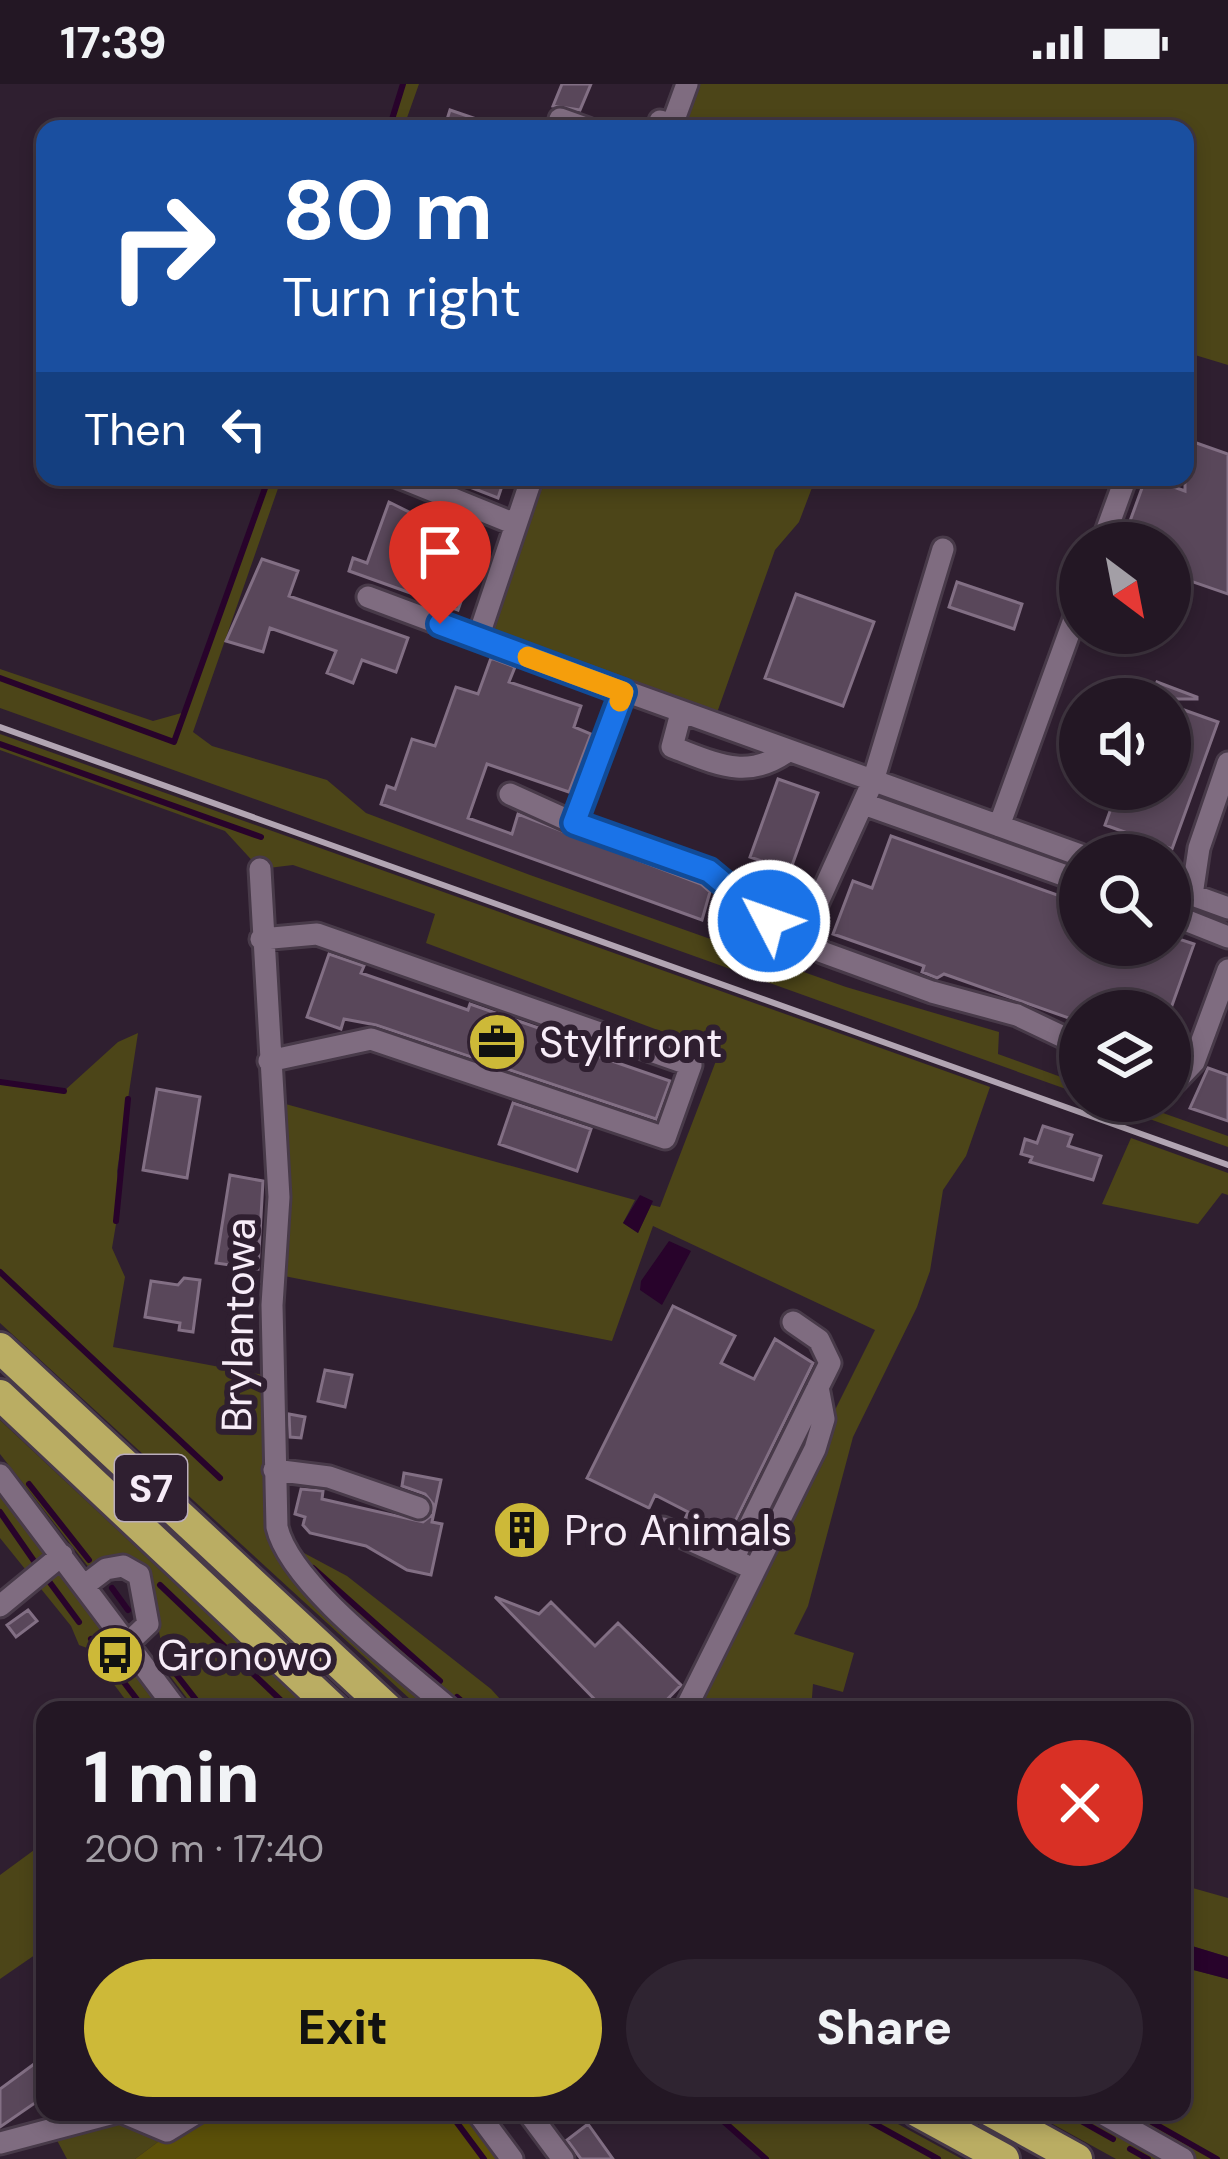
<!DOCTYPE html>
<meta charset="utf-8">
<style>
body{margin:0;font-family:"DM Sans",sans-serif;background:#2f2431;color:#f1f3f6;height:100vh;display:flex;flex-direction:column;font-size:45px;white-space:nowrap}
*{box-sizing:border-box;margin:0}
p{font-size:39px;color:#a39fa6}
.icon{flex:none;width:66px;height:66px;fill:none;stroke:currentColor;stroke-width:2;stroke-linecap:round;stroke-linejoin:round}
.map{position:relative;flex:1;overflow:hidden}
.details{position:absolute;left:36px;top:1617px;width:1155px;height:420px;display:flex;flex-direction:column;background:#231724;border-radius:24px;box-shadow:0 6px 18px #0003,0 0 0 3px #403641}
.details>*{flex:none}
.guide{position:absolute;left:36px;top:36px;width:1158px;height:366px;border-radius:24px;box-shadow:0 6px 18px #0003,0 0 0 3px #403641;background:#1a4fa0;color:#fff;overflow:hidden}
.needle{width:78px;rotate:148deg}
.buttons{position:absolute;left:1059px;top:438px;display:grid;gap:24px}
.buttons a{display:grid;place-items:center;width:132px;height:132px;border-radius:50%;background:#231724;box-shadow:0 6px 18px #0003,0 0 0 3px #403641;font-size:60px}
.pin{position:absolute;display:grid;place-items:center;width:102px;height:102px;color:#fff;margin:-123px -51px;border-radius:50% 50% 50% 0;rotate:-45deg;box-shadow:0 0 12px #0007}
.pin .icon{rotate:45deg}
.me{position:absolute;width:132px;margin:-66px;rotate:311deg;stroke-linejoin:round;filter:drop-shadow(0 0 9px #0008)}
.turn{display:flex;align-items:center;gap:42px;height:252px;padding:0 48px;font-size:54px}
.turn .icon{width:156px;height:156px;stroke-width:2.5}
.turn b{display:block;font-size:84px;line-height:102px}
.then{display:flex;align-items:center;height:114px;padding:0 48px;background:#0003;gap:24px;font-size:45px}
.round{display:grid;place-items:center;flex:none;width:126px;height:126px;border-radius:63px;background:#2f2431}
.overview{display:flex;align-items:center;justify-content:space-between;height:204px;padding:0 48px}
h1{font-size:72px;font-weight:800;line-height:90px}
.action{display:flex;gap:24px;margin-top:auto;padding:24px 48px}
.action a{flex:1;height:138px;border-radius:72px;background:#cdb938;color:#111;font-size:48px;font-weight:800;line-height:138px;text-align:center}
.action a+a{background:#2f2431;color:#f1f3f6}
.status{display:flex;justify-content:space-between;align-items:center;height:84px;padding:0 60px;background:#231724;direction:ltr}
.status svg{height:33px;fill:currentColor}
.map>svg:first-child{display:block}
.green{fill:#4c4518}
.forest{fill:#5b5009}
.water{fill:#28032b}
.lines{fill:none;stroke-linecap:round;stroke-linejoin:round}
.stream{stroke:#28032b;stroke-width:6}
.building{fill:#59475a;stroke:#826f84;stroke-width:3}
.minor-casing{stroke:#483a49;stroke-width:27}
.highway-casing{stroke:#483a49;stroke-width:36}
.minor{stroke:#7f6c80;stroke-width:21}
.highway{stroke:#baad63;stroke-width:30}
.rail{stroke:#b2a5b3;stroke-width:6}
.route-casing{stroke:#114b97;stroke-width:30}
.route{stroke:#1a73e8;stroke-width:21}
.slow{stroke:#f59e0b;stroke-width:21}
.labels{text-anchor:middle;stroke-width:12;stroke-linejoin:round;paint-order:stroke}
.shield{fill:#2f1f30;stroke:#bbaebc;stroke-width:3}
.shield-label{font-size:39px;font-weight:bold;fill:#f7ecf8}
.poi-label{font-size:42px;fill:#f7ecf8;stroke:#2f1f30;text-anchor:start}
.street-label{font-size:42px;fill:#f7ecf8;stroke:#2f1f30}
</style>
<div class="status"><b>17:39</b><svg viewBox="0 0 49 12"><path d="M0 12V9h3v3zM5 12V6h3v6zM10 12V3h3v9zM15 12V0h3v12zM26 1h20v11H26zM47 4h2v5h-2z"/></svg></div>
<div class="map">
<svg width="1228" height="2075" viewBox="0 0 1228 2075">
<rect width="100%" height="100%" fill="#2f1f30"/>
<path class="green" d="M403,0H419L403,45H389Z
M687,0H1228V281L1185,268V45H657Z
M269,393H282L193,648L212,662L327,696L366,729L530,791L846,903L999,948L998,970L1080,1000V1010L0,624V585L153,637L185,628Z
M532,393H816L799,438L775,466L713,640L478,554Z
M0,650L990,1003L966,1072L943,1106L930,1187L917,1223L853,1353L808,1522L794,1550L854,1569L843,1608L813,1600L811,1626H685L875,1246L653,1142L612,1257L274,1190L271,1016L635,1116L623,1139L638,1149L651,1121L660,1123L719,969L426,859L435,830L293,781L260,785L225,747L0,666Z
M138,949L117,1087L120,1116L112,1164L125,1193L113,1263L274,1293V1361L289,1450L304,1469L347,1492L491,1605L510,1626H422L0,1239V999L64,1007L118,958Z
M1099,1017H1129L1228,1052V1063Z
M1131,1054L1228,1089V1111L1222,1109L1198,1140L1102,1120Z
M0,1336L310,1626H196L167,1588L147,1487L122,1472L90,1485L0,1370Z
M0,1408L162,1626H133L87,1564L79,1561L71,1542L0,1454Z
M45,1758V1864L0,1895V1791Z
M1182,1801L1228,1814V1873L1182,1859Z
M1182,1883L1228,1895V2075H1116L1031,2028H1182Z
M198,2028L135,2075H67L51,2045L110,2029Z
M713,2028H876L962,2075H766Z"/>
<path class="forest" d="M198,2028H477L512,2075H135Z"/>
<path class="water" d="M640,1111L653,1117L638,1149L623,1139Z
M669,1157L691,1167L662,1221L640,1206L641,1197Z
M1182,1859L1228,1873V1895L1182,1883Z"/>
<g class="lines">
<path class="stream" d="M389,45L403,0
M0,594L174,658L269,393
M0,660L261,753
M0,998L64,1007
M116,1137L128,1015
M0,1188L220,1394
M29,1400L89,1476
M0,1428L34,1477
M313,1484L440,1597
M48,1496L79,1538
M160,1501L291,1626
M112,1504L128,1526
M91,1555L145,1626
M158,1567L204,1626
M457,1613L472,1626
M449,2028L484,2075
M713,2028L766,2075
M853,2028L938,2075
M1065,2028L1113,2055
M1134,2028L1217,2075
M1130,2065L1148,2075"/>
</g>
<path class="building" d="M562,0H591L580,26L553,22Z
M450,26L497,42V45H444Z
M1185,355L1228,370V510L1170,490V459H1122L1146,393L1185,407Z
M444,393H505L498,414Z
M389,418L449,448L443,465L475,477L458,526L349,487L353,474L367,479Z
M262,475L298,487L289,512L408,554L396,588L362,576L353,599L327,589L336,567L270,544L263,568L226,557Z
M957,498L1022,520L1014,545L949,523Z
M796,510L874,538L843,622L765,594Z
M491,574L515,583L509,598L581,622L574,643L591,650L569,708L487,680L468,734L512,750L518,730L701,800L710,808L702,836L381,720L387,702L395,705L412,655L435,662L456,603L478,610Z
M1157,598L1197,613V615H1150Z
M1170,621L1218,638L1172,765L1105,741L1118,705H1170Z
M778,695L818,709L790,787L750,773Z
M891,752L1080,819V861H1170V852L1194,860L1170,927H1080V938L944,890L937,894L922,888L924,882L833,850L853,797L872,804Z
M329,870L364,882L361,889L468,926L470,920L550,948L548,955L670,997L656,1035L376,941L344,935L341,945L307,933Z
M1208,984L1228,991V1037L1190,1024Z
M157,1005L200,1013L187,1094L143,1086Z
M513,1019L591,1045L577,1087L499,1060Z
M1043,1042L1072,1051L1068,1062L1101,1072L1093,1096L1030,1078L1032,1073L1021,1070L1025,1055L1037,1059Z
M230,1091L263,1097L258,1185L216,1179Z
M184,1194L200,1196L193,1248L179,1246L180,1239L145,1233L151,1197L178,1201Z
M673,1222L735,1252L721,1279L754,1295L775,1255L813,1279L726,1456L684,1437L688,1428L655,1411L649,1424L587,1394Z
M325,1286L352,1291L345,1323L318,1317Z
M289,1330L305,1333L301,1354L290,1353Z
M404,1389L441,1396L432,1438L442,1440L431,1491L407,1486L366,1462L310,1449L303,1441L305,1433L295,1430L301,1405L323,1407L322,1415L423,1438L433,1430V1420L425,1410L402,1402Z
M513,1437L546,1444L541,1462L507,1460Z
M495,1513L539,1530L551,1518L595,1562L618,1539L681,1601L657,1626L643,1616L633,1626H605Z
M28,1526L37,1537L16,1553L7,1541Z
M45,1972V2012L0,2043V2005Z
M588,2040L613,2075H581L567,2056Z"/>
<g class="lines">
<defs>
<path id="minor" d="M560,35L588,45
M657,45L660,37L672,41L687,0
M399,393L515,440
M532,393L478,554L1080,771
M1102,459L1126,393
M368,513L478,554
M681,629L672,663C715,679 747,697 788,667
M510,710L574,739L623,608
M864,720L1080,797
M574,739L709,787L769,837L804,849L822,868L932,908L1017,931L1080,961
M999,742L1080,519
M260,785L279,1113L272,1221L277,1443C290,1501 404,1585 451,1626
M1170,803L1228,824
M1192,811L1199,764L1228,679
M1170,830L1228,853
M804,849L873,697L943,465
M261,855L317,850L691,981L665,1054L371,955L269,977
M1170,995L1176,997L1194,978L1228,886
M274,1386L329,1393L419,1424
M0,1391L177,1626
M663,1444L745,1481
M733,1475L830,1279L819,1256L793,1238
M85,1501L106,1485L123,1482L139,1491L148,1540L128,1559
M0,1522L62,1471
M685,1626L815,1365L824,1335L818,1303
M122,2028L167,2047L198,2028
M477,2028L512,2075
M528,2028L563,2075
M1100,2028L1183,2075
M0,2059L117,2028"/>
<path id="highway" d="M0,1264L389,1626
M0,1311L335,1626
M918,2028L1004,2075
M992,2028L1077,2075"/>
</defs>
<use href="#minor" class="minor-casing"/>
<use href="#highway" class="highway-casing"/>
<use href="#minor" class="minor"/>
<use href="#highway" class="highway"/>
<path class="rail" d="M0,643L1228,1081"/>
</g>
<g class="lines">
<defs>
<path id="route" d="M440,540L623,608L574,739L709,787L769,837"/>
</defs>
<use href="#route" class="route-casing"/>
<use href="#route" class="route"/>
<path class="slow" d="M528,573L623,608L620,617"/>
</g>
<defs>
<symbol id="office-disc" viewBox="-11 -11 22 22"><circle r="9.5" fill="#cdb938" stroke="#2f1f30"/><path d="M-6-3h4V-5.5h4V-3h4V5H-6ZM-1-4.5V-3h2v-1.5ZM-6 0V1H6V0Z" fill="#111"/></symbol>
<symbol id="building-disc" viewBox="-11 -11 22 22"><circle r="9.5" fill="#cdb938" stroke="#2f1f30"/><path d="M-4-6H4V6H1V3H-1V6H-4ZM-2.5-4.3h1.7v1.8h-1.7ZM.8-4.3h1.7v1.8H.8ZM-2.5-1h1.7V.8h-1.7ZM.8-1h1.7V.8H.8Z" fill="#111"/></symbol>
<symbol id="bus-disc" viewBox="-11 -11 22 22"><circle r="9.5" fill="#cdb938" stroke="#2f1f30"/><path d="M-5-6H5V4H4V6H2V4H-2V6H-4V4H-5ZM-3.5-4V0h7V-4ZM-3.5 1.2v1.5H-2V1.2ZM2 1.2v1.5H3.5V1.2Z" fill="#111"/></symbol>
</defs>
<g fill-rule="evenodd">
<use href="#office-disc" x="464" y="925" width="66" height="66"/>
<use href="#building-disc" x="489" y="1413" width="66" height="66"/>
<use href="#bus-disc" x="82" y="1538" width="66" height="66"/>
</g>
<g class="labels">
<rect class="shield" x="115" y="1371" width="72" height="66" rx="9"/>
<g class="shield-label">
<text x="151" y="1418">S7</text>
</g>
<g class="poi-label">
<text x="539" y="973">Stylfrront</text>
<text x="564" y="1461">Pro Animals</text>
<text x="157" y="1586">Gronowo</text>
</g>
<g class="street-label">
<text transform="translate(238 1241) rotate(-89)" y="15">Brylantowa</text>
</g>
</g>
</svg>
<div class="buttons">
<a><svg class="needle" viewBox="-14 -14 28 28"><path d="M0-13l5 13h-10z" fill="#e53935"/><path d="M0 13l5-13h-10z" fill="#a39fa6"/></svg></a>
<a><svg class="icon" aria-label="sound" viewBox="0 0 24 24"><path d="M4 9h4l5-4v14l-5-4H4zM17 9q2 3 0 6"/></svg></a>
<a><svg class="icon" aria-label="search" viewBox="0 0 24 24"><circle cx="10" cy="10" r="6"/><path d="M15 15l6 6"/></svg></a>
<a><svg class="icon" aria-label="layers" viewBox="0 0 24 24"><path d="M12 4l9 5-9 5-9-5zM3 14l9 5 9-5"/></svg></a>
</div>
<div class="pin" style="left:440px;top:540px;background:#d93025"><svg class="icon" aria-label="arrive" viewBox="0 0 24 24"><path d="M6 21V4h12l-3 4 3 4H6"/></svg></div>
<svg class="me" style="left:769px;top:837px" viewBox="-20 -20 40 40"><circle r="17" fill="#1a73e8" stroke="#fff" stroke-width="3"/><path d="M0-11L8 9 0 5-8 9z" fill="#fff"/></svg>
<div class="guide">
<div class="turn"><svg class="icon" aria-label="right" viewBox="0 0 24 24"><path d="M7 20v-9h11M14 6l5 5-5 5"/></svg><div><b>80 m</b>Turn right</div></div>
<div class="then">Then<svg class="icon" aria-label="left" viewBox="0 0 24 24"><path d="M17 20v-9H6M10 6l-5 5 5 5"/></svg></div>
</div>
<section class="details">
<div class="overview"><div><h1>1 min</h1><p>200 m · 17:40</p></div><a class="round" style="background:#d93025;color:#fff"><svg class="icon" aria-label="close" viewBox="0 0 24 24"><path d="M6 6l12 12M18 6L6 18"/></svg></a></div>
<div class="action"><a>Exit</a><a>Share</a></div>
</section>
</div>
